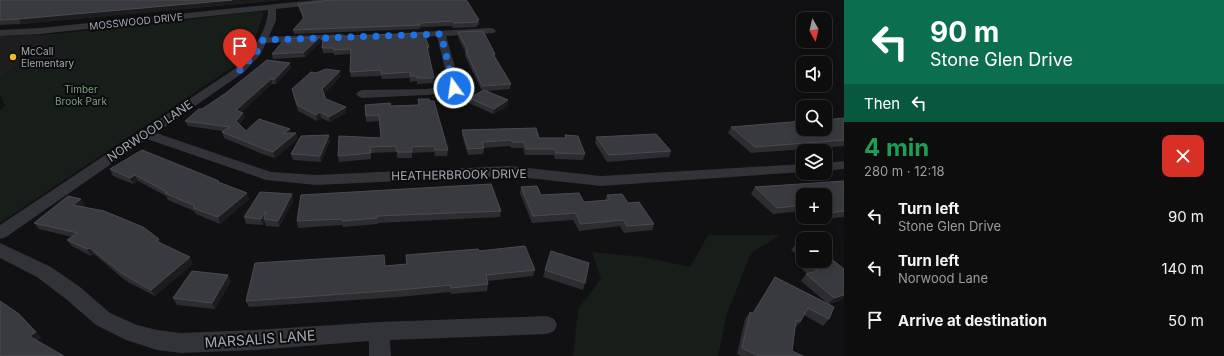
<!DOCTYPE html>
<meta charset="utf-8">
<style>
body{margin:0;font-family:Inter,sans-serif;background:#1b1b1c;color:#f1f3f6;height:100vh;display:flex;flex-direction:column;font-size:15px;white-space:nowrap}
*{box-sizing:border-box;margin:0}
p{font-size:13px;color:#9a9c9e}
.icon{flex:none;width:22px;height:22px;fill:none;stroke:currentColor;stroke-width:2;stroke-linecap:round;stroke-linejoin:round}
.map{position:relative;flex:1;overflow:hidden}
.panel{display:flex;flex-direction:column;background:#0d0d0e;width:380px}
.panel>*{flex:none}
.banner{background:#0b6e4f;color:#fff;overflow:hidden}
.needle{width:26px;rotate:172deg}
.controls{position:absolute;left:796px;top:12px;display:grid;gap:8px}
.controls a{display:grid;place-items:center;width:36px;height:36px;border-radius:8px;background:#0d0d0e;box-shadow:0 2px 10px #0003,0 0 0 1px #2d2d2e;font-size:20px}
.pin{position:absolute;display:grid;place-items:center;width:34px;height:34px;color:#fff;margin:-41px -17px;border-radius:50% 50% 50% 0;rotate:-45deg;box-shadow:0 0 4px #0007}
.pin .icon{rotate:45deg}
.me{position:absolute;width:44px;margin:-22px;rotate:346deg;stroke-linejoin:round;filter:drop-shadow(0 0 3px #0008)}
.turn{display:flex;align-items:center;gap:14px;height:84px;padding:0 20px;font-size:18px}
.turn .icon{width:52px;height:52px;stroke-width:2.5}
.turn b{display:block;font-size:28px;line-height:34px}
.then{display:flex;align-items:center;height:38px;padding:0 20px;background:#0003;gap:8px;font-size:15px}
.round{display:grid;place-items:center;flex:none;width:42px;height:42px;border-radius:8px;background:#1b1b1c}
.summary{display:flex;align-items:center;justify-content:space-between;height:68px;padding:0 20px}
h1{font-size:24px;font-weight:700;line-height:30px;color:#1e9e55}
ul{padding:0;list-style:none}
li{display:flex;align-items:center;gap:12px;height:52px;padding:0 20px}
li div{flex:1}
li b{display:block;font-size:15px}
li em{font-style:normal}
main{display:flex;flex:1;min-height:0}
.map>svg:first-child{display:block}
.built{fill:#1d1d20}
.green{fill:#171d18}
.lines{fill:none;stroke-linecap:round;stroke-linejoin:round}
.minor{fill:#323338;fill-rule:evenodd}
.wall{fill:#2d2d31}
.shaded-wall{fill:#1c1c1f}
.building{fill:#393a3f;stroke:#4a4b51}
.route{stroke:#1a73e8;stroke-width:7;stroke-dasharray:0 12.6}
.poi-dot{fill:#f7b724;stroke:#0c0c0d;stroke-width:1.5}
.labels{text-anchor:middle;stroke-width:4;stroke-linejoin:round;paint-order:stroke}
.far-street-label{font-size:10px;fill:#a2a7b4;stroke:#0c0c0d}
.far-poi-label{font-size:10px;fill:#a2a7b4;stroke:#0c0c0d;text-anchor:start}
.far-park-label{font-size:10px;fill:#78a07c;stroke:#0c0c0d}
.street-label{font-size:12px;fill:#a2a7b4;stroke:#0c0c0d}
.near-street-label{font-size:14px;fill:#a2a7b4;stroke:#0c0c0d}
</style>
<main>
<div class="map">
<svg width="844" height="356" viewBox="0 0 844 356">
<rect width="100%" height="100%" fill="#111113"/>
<path class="built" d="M55,34L0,79V36Z"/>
<path class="green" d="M263,11V17C254,39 251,52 233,67L0,223V110L5,106L0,95V79L55,34Z
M708,235H780L751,253L727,314L718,356H573L578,309L601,279L592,252L643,257L690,267Z"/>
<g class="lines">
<path class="minor" d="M316,0H344L340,2L276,9V20L269,37L342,34L345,35L347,37L345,39L266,43L260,55L244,72L156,133L271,172L316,175L510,166L601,176L803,164V172L601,186L510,176L316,185L266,180L147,139L6,237L0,239V225L236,68C251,52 267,33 268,10L40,34L0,36V30L40,28Z
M491,28L494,29L496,31L494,33L446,36L461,88L459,90L427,95L362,98L358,96L356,94L358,92L362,90L427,89L449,85L437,36L404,38L401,37L399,35L401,33Z
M844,161V169L825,171V163Z
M0,243L51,267L80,287L110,313L137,325L157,330L181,333L255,330L379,322L547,316L554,319L557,325L554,331L547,334L390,340L391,356H369V341L255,350L181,353L157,350L126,340L96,325L66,299L37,277L0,258Z"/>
</g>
<path class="wall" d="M1,0H280L21,24L0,25V1Z
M298,4L479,20V25H477V27L453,28L452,26L420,27V29L294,34L293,30L303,19L299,8Z
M458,32L495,54V57L511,84L510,89L487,91L508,100V106L493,114L469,103V98L482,91L465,56V52L458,37Z
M323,37L429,47L428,52L434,78L433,83L417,84V81L410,82V78L382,79L381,76L351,77L350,72L351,54L334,55V53H323L322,48Z
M321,42L305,57L273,59L272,54Z
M291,68L276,84H272L241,112L245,118L239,124L246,131L290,129V133H296L298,139L275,158L265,155L224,138L222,132V131L188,126L185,121L202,109Z
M341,76L324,94L326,99L346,113L330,122L321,118L317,121L298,111L292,89Z
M418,99L448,150L447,156H435L434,152L412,153V158H397V152L371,153V159L339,162L338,156L381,138L380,121L366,122L365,105L391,106L418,105Z
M844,118V146L751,153L728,133L731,127Z
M462,130L539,138H565V135L585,154L583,160L555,159L554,155H525L523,148H511L510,146L484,148L483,154L468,155L462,135Z
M596,137L671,151L669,157L607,162L595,143Z
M330,141L321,162L293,160L291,154Z
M110,169L220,183L249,199L220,224L196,214L194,211L168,200L166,196L138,181L133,184L113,176Z
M844,181V217L823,219L821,217H825V195H803V211L773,214L751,194L755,187Z
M521,187L541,195L584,202L605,200L607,195L628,203L654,224L652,230L624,233L620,226L579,231L573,220L532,223L520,193Z
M301,195L501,211L500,217L378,223V224L343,227L342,225L298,228L297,221Z
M293,201L279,227L266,226L265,222L263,225L246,224L244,217Z
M85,205L83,207L159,239L161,243L193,264L155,296L126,281L94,254L91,256L72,246L67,240L72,237L39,229L34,223Z
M803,242V260L791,250L796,244Z
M479,251L535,270L533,276L488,281V284L487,291L451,294L450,292L399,297L249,307L246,301L385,266L407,264L406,255Z
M804,261H825L844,299L829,304V319L823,326L804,315L800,322L795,328L792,351L803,356H741L737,354L745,319L750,312L752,313L771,283L775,277L827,303L801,281L806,274H807L802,269L806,263Z
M545,270L585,283L583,290L543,277Z
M231,281L215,309L177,305L173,298Z"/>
<path class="shaded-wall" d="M232,0H280L21,24L19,19Z
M320,37L321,42L305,57L304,52Z
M290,63L291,68L276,84L275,79Z
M340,71L341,76L323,95L322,89Z
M271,79L272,84L237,116L236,110Z
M508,100V106L493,114L494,109Z
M346,107V113L330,122L329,117Z
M320,112L321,118L317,121L316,115Z
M243,113L245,118L237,127L236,121Z
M290,129L291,135L283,133Z
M296,133L298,139L275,158L273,152Z
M329,135L330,141L321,162L320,156Z
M135,175L138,181L133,184L130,178Z
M247,193L249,199L220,224L218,217Z
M292,194L293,201L279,227L278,221Z
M81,199L85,205L77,211L73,205Z
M266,211L264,219L265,222L263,225L261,219Z
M159,239L162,245L156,241Z
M90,248L94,254L91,256L87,249Z
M190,257L193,264L155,296L151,290Z
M228,275L231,281L215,309L212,303Z
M844,295V299L828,304L834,298Z
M36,332L42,338L35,343L29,336Z"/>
<path class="building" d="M1,0H232L19,19L0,20V1Z
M332,0H465L467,1L479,20H476L477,22L454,23L452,21L420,23V25L293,30L304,18L298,4Z
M483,31L495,54H493L511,84L482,86L466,51H468L458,32Z
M424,33L429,47H427L434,78H417V76H410V72L381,74V70L350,72L351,49L334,50V48H322L323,37Z
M320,37L304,52L272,54L285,39Z
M267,60L290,63L275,79H271L236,110L243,113L236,121L246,131L259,119L290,129L283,133H296L273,152L264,149L222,132L230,127L185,121L199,109H202L226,93Z
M326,69L340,71L322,89L326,99L346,107L329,117L320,112L316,115L297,105L292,89L311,72L316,73Z
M484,90L508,100L494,109L469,98Z
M418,99H429L430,101H434L448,150H435L434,146L411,147L412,152H397L396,146L370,147L371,153L338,156L339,136L381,138L379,115L366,116L365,105L390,103L391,106L419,105Z
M844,118V140L755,147L731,127L803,121V129H825V120Z
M536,128L539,138H566L565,135L578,136L585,154L556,153L555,149H526L524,142H512L511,140L482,142L484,148L468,149L462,130Z
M656,134L671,151L609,155L596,137Z
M329,135L320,156L291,154L301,136Z
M142,150L219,181L218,182L247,193L218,217L193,208L195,206L165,193L167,192L135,175L130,178L110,169Z
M844,181V211L828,213L825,210V195H803V205L777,208L755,187Z
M491,184L501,211L377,216V218L342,221V219L297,221L301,195Z
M537,186L541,195L579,193L584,202L610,200L607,195L622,194L628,203L639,202L654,224L627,226L623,220L581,224L575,213L533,216L521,187Z
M260,192L292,194L278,221L264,219L266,211L261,219L244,217Z
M68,196L81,199L73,205L104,211L143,227L159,239L156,241L190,257L151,290L123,274L90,248L87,249L67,240L78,233L34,223Z
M803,242V250L796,244Z
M525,246L535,270L486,275L488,284L451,288V285L399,290L246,301L255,263L384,255L385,266L407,264L406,255L478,249L479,251Z
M551,251L589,263L585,283L545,270Z
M825,254L844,269V295L834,298L806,274L817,271L807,262L811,261H825Z
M192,271L228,275L212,303L173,298Z
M775,277L834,307L829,319L808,308L800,322L796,320L792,351L803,356H759L742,348L750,312L753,314Z
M0,301L19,314L36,332L29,336L64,356H0Z"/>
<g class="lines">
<path class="route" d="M240,70L256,53L263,40L441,34L454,88"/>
</g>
<circle class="poi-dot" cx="13" cy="57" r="4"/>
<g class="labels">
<g class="far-street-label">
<text transform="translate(136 21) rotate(-6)" y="4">MOSSWOOD DRIVE</text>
</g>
<g class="far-poi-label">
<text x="21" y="55">McCall<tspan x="21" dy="12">Elementary</tspan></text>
</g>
<g class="far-park-label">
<text x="81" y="93">Timber<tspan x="81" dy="12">Brook Park</tspan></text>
</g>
<g class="street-label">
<text transform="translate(150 131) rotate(-34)" y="4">NORWOOD LANE</text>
<text transform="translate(459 175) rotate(-1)" y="4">HEATHERBROOK DRIVE</text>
</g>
<g class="near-street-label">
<text transform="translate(260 339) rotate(-4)" y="5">MARSALIS LANE</text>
</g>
</g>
</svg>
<div class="controls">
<a><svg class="needle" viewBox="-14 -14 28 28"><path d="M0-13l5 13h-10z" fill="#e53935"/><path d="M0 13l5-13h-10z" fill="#9a9c9e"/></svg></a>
<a><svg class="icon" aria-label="sound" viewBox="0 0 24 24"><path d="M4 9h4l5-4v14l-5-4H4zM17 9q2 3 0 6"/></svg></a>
<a><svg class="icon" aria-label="search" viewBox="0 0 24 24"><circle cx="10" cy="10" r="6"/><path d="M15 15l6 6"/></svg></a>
<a><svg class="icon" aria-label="layers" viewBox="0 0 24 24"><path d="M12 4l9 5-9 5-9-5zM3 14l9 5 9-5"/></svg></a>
<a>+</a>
<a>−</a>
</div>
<div class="pin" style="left:240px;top:70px;background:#d93025"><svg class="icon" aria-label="arrive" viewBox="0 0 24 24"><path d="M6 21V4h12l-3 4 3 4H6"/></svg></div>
<svg class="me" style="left:454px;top:88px" viewBox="-20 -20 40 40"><circle r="17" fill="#1a73e8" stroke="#fff" stroke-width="3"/><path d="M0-11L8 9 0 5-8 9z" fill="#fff"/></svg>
</div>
<section class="panel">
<div class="banner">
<div class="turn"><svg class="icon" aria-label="left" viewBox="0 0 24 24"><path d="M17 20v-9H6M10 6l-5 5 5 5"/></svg><div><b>90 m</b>Stone Glen Drive</div></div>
<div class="then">Then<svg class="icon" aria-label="left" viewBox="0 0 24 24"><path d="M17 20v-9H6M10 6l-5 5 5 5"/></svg></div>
</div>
<div class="summary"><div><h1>4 min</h1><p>280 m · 12:18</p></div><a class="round" style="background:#d93025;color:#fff"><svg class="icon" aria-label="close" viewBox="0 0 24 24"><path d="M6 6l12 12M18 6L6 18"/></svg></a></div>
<ul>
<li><svg class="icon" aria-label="left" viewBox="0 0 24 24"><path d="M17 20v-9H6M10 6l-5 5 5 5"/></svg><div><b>Turn left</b><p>Stone Glen Drive</p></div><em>90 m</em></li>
<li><svg class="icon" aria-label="left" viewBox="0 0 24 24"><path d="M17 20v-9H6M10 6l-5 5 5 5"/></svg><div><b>Turn left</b><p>Norwood Lane</p></div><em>140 m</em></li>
<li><svg class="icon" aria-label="arrive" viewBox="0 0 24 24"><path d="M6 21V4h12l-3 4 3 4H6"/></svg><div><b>Arrive at destination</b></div><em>50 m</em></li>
</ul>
</section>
</main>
